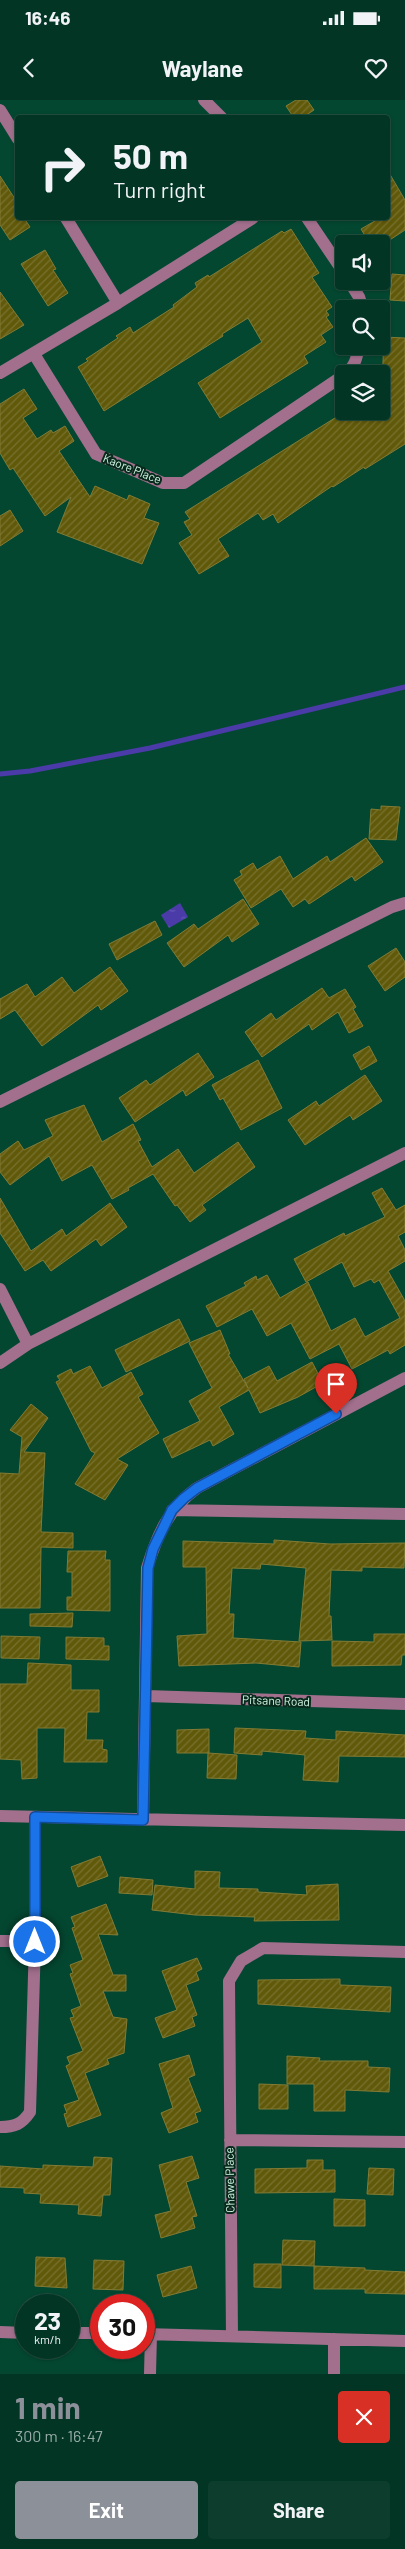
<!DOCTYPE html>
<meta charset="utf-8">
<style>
body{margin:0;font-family:Barlow,sans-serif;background:#0d3d2d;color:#f1f3f6;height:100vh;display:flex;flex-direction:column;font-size:19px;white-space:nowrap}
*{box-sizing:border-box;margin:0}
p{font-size:16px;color:#97aba7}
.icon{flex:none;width:28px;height:28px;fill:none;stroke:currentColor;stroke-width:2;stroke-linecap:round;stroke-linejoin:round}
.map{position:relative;height:2274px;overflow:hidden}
.panel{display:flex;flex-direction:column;background:#033525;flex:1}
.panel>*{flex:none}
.top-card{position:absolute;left:15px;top:15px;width:375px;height:105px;border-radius:5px;box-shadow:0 1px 4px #0004,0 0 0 1px #245042;background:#033525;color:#f1f3f6;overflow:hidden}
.fabs{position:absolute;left:335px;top:135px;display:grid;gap:10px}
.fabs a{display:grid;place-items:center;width:55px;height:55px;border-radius:5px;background:#033525;box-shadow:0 1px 4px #0004,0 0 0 1px #245042;font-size:25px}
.speed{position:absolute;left:15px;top:2194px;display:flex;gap:10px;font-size:25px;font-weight:700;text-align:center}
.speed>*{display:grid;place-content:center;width:65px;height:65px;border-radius:50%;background:#033525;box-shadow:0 1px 4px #0004,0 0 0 1px #245042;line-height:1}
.speed small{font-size:12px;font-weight:400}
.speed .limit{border:8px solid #d22;background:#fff;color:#111}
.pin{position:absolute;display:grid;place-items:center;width:42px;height:42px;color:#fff;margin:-51px -21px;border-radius:50% 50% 50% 0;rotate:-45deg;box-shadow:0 0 5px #0007}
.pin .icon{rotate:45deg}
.me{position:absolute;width:55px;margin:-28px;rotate:0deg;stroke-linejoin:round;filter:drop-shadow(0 0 4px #0008)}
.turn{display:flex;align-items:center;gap:18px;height:105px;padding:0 15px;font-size:22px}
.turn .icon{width:65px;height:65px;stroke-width:2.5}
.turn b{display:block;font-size:35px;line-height:42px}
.round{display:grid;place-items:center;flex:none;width:52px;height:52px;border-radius:5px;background:#0d3d2d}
.head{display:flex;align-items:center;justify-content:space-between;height:85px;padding:0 15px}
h1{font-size:30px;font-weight:700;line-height:38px;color:#8c9099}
.button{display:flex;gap:10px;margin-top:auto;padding:10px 15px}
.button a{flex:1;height:58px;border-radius:5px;background:#8c9099;color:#fff;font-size:20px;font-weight:700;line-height:58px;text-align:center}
.button a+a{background:#0d3d2d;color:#f1f3f6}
.status{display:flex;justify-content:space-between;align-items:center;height:35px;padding:0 25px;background:#033525;direction:ltr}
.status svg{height:14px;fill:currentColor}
header{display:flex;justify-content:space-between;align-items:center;height:65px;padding:0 15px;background:#033525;font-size:22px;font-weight:700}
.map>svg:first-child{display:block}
.water{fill:url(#water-ripples)}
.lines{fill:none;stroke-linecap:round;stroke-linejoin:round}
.stream{stroke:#4b3ba9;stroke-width:5}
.building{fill:url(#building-hatch);stroke:#827b34}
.minor{stroke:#a26f8d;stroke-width:12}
.route-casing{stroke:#114b97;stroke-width:12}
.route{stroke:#1a73e8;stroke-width:9}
.labels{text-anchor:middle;stroke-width:4;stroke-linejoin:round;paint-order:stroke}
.street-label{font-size:12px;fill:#d1f6e3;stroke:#082a1c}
</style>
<div class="status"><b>16:46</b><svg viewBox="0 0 49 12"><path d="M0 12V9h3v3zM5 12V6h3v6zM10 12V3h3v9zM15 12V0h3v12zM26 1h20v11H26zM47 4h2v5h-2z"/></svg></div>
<header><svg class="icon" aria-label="back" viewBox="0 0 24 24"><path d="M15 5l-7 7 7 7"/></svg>Waylane<svg class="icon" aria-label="heart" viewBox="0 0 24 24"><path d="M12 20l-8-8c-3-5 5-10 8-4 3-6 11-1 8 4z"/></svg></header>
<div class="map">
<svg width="405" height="2274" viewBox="0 0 405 2274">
<defs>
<pattern id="water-ripples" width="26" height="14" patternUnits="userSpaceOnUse" patternTransform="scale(1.25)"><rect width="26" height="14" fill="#4b3ba9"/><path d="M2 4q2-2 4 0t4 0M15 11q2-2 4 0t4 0" fill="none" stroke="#6458b5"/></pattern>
<pattern id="building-hatch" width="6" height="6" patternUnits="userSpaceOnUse" patternTransform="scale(1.25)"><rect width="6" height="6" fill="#61590a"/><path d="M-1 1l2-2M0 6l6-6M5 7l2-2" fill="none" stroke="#77712e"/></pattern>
</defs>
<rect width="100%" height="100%" fill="#044731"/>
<path class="water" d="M180,803L188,817L169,828L161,815Z"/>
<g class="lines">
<path class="stream" d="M0,674L30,671L150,648L405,587"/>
</g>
<path class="building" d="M296,0H307L314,10L302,18H294L286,6Z
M388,71L405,100V130L385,143L383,140L377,144H370L361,129L380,118H388Z
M0,76L17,102L14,104L18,108V118H24L30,127L10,140L0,125Z
M291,129L319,173L312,177L332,207L326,211L329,215L326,217L333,227L321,235L326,242L304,256L308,263L220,318L198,283L262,242L248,218L222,234L223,236L104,311L78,267L88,261L86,259L118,238L116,236L130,227L133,233L174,207L173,205L197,187L195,183L208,175L209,177L282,131L284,133Z
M45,150L56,169L53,170L68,193L48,206L21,164Z
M392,174L405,175V201L390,200Z
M0,192L24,225L0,239Z
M384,237L405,238V344L365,369L364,367L333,387L332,386L278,423L273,414L263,420L258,413L218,439L229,456L199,474L179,443L192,435L184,422L190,419L185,412L346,311H381Z
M24,289L37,309L23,318L37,339L51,330L53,333L65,326L74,341L59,351L90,397L95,386L127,400L129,395L150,404L144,418L159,423L142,464L57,432L71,397L45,416L13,368L10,370L0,353V304Z
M10,410L23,431L0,446V416Z
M381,706L400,707L396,740L369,739L371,709L381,710Z
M366,738L383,762L355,781L352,776L309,804L305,799L293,807L281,789L251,808L234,780L242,775L240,771L253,763L257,770L280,756L293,779L327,756L330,762Z
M243,799L259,824L232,842L228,835L184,867L167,843L194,824L198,829Z
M155,821L162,835L117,860L109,844Z
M396,848L405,862V877L385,891L368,866Z
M110,867L128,891L101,910L98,905L42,946L15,910L0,919V899L27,884L35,897L62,877L74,893Z
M322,888L329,898L345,889L356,907L353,909L363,926L349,933L338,912L312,930L309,924L262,957L245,932L271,913L276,920Z
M369,946L377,961L361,970L353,955Z
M198,953L214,977L186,996L183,990L135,1022L119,998L146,980L150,985Z
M258,960L282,1008L241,1030L223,998L220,1000L212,985Z
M365,975L382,1001L353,1020L350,1015L305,1045L288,1020L316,1001L319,1006Z
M84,1005L102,1042L133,1024L141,1040L138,1041L152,1067L178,1049L194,1073L238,1042L255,1067L202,1105L206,1110L190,1122L177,1105L175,1106L153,1074L128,1088L129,1090L112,1099L92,1065L62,1081L49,1056L10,1085L0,1072V1054L18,1041L24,1050L53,1036L45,1020Z
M382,1088L396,1110L405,1105V1132L398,1136L405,1150V1161L388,1171L405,1201V1245L390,1254L388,1250L352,1269L339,1244L310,1259L291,1223L267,1236L252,1209L217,1227L206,1206L246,1186L244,1183L256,1176L257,1180L267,1175L280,1198L308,1182L331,1231L355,1218L365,1237L400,1218L379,1180L374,1183L371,1179L354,1187L342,1162L306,1182L294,1159L344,1133L345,1136L385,1117L372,1093Z
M0,1098L31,1151L62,1129L66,1136L110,1103L127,1127L101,1146L96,1139L51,1171L43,1160L25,1171L0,1133Z
M179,1219L190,1241L126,1272L115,1250Z
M220,1230L230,1254H228L248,1288L244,1279L269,1266L277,1281L312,1262L323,1283L298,1297L260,1313L249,1290L219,1307L234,1334L213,1346L210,1340L172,1358L163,1339L200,1321L189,1301L212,1288L189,1243Z
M90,1266L102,1288L131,1272L143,1294L138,1297L159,1333L117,1359L128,1365L105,1400L75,1384L95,1353L91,1351L56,1282L60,1280L57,1276L71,1269L73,1274Z
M31,1304L48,1318L24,1352L45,1353L41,1432L73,1433V1448L41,1447L40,1508H0V1373L19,1374L22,1337L10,1330Z
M274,1440L330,1444L405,1443L404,1468L362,1467V1471L331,1470L329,1516H331L332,1540L299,1541L306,1468L261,1464L260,1469L232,1468L229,1514H234L233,1538L301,1542L299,1567L256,1563L179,1566L177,1536L207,1534L206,1467H183V1441L274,1444Z
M68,1451H106L105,1460H110V1511L67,1510V1497H72V1472H67Z
M73,1513L72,1527L30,1526V1514Z
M374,1534H405V1555H402L401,1565L332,1566V1541L374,1542Z
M1,1536L40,1537L39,1559L1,1558Z
M66,1537L104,1538V1546H109V1560L66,1559Z
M28,1563L71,1565V1590H99V1612H87L86,1640H103L102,1649L107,1650V1662H64L65,1628H37V1678L22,1679L21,1660L0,1659V1584H27Z
M235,1628L306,1631L305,1638L336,1640V1631L405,1635V1657L339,1656L338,1682L303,1680L305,1655L262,1651V1655L234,1653Z
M209,1629V1653H177V1630Z
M208,1653L237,1655L236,1679L207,1678Z
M100,1756L108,1776L78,1787L71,1767Z
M195,1771L220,1772L219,1788L258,1789V1792L307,1795L306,1786L338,1784L339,1820L254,1821L255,1817L195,1815L152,1810L155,1785L195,1789Z
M120,1777L153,1780L152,1795L119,1793Z
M106,1804L118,1835L98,1834L113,1875H126V1891H103L113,1917L127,1919L124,1953L107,1959L109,1964L85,1973L101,2015L68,2027L64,2014L67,2013L64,2005L79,2000L66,1966L70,1964L67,1957L83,1951L70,1918L74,1917L71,1910L81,1906L70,1874L73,1873L70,1865L83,1860L72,1828L75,1827L71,1817Z
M197,1858L202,1869L196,1872L199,1880L186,1885L197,1915L192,1917L195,1926L163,1938L155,1918L177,1910L162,1871Z
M340,1879V1885L391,1887L390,1912L258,1904V1880Z
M189,1955L195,1975L188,1978L201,2011L195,2013L198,2022L169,2033L161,2013L173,2008L159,1964Z
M287,1956L320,1958L319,1961H368V1967L390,1968L389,1992L345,1990V2011H314V1984H287Z
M259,1984L288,1985V2009H259Z
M192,2056L199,2078L186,2082L197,2116L192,2117L195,2128L161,2138L155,2115L171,2111L159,2065Z
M94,2057L112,2058L110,2095H103L101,2116L78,2114L79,2105L40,2103L41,2094L24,2093V2088L0,2087V2066L43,2069V2065L93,2067Z
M307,2060H323V2070H335V2092L255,2093V2069L307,2068Z
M369,2068L394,2069L393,2095L367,2094Z
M334,2099L365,2100V2126H334Z
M283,2140L315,2141L314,2166L282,2165Z
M36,2157L65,2158L67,2188L35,2186Z
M94,2160L124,2161L123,2190L93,2189Z
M254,2164H281V2188L254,2187Z
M191,2166L197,2188L163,2197L157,2175Z
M314,2166L365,2168V2170L405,2172V2194L365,2193V2189H314Z"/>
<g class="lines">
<path class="minor" d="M204,0L222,18
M0,10L18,39
M66,118L118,203
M307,118L344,173
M349,181L359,197L363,209
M34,254L96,354L163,383H184L344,275
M0,273L118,203L253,118
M345,274C355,267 357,257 359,246
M0,1002L392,807L405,803
M0,1189L28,1244
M0,1263L28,1244L405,1053
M172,1410L405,1414
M146,1596L405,1604
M0,1716L405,1725
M143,1720L147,1468C157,1435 169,1408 197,1388L405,1278
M0,1841H35
M0,2027C15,2027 22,2024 30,2012L35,1841V1717
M230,2040L405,2042
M0,2232L26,2233
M69,2233H101
M144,2234L405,2241
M232,2236L229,1881L241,1861L263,1848L405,1852
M150,2274L151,2234
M334,2274V2239"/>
</g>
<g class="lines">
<defs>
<path id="route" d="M35,1842V1717L143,1720L148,1468L153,1449L172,1410L184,1398L197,1388L336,1314"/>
</defs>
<use href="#route" class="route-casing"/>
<use href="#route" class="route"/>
</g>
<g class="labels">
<g class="street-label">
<text transform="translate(132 369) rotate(22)" y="4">Kaore Place</text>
<text transform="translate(276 1601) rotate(2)" y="4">Pitsane Road</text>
<text transform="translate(230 2080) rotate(-91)" y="4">Chawe Place</text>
</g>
</g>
</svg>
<div class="fabs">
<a><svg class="icon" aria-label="sound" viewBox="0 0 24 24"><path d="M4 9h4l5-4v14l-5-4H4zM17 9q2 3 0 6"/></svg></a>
<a><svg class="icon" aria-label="search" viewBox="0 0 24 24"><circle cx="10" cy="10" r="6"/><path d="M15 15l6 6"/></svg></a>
<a><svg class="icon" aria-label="layers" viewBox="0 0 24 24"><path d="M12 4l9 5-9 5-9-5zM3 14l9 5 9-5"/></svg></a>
</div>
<div class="speed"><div>23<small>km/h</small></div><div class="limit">30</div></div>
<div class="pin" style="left:336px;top:1314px;background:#d93025"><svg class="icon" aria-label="arrive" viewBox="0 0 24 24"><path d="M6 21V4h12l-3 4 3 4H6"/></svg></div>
<svg class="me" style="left:35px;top:1842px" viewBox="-20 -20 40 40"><circle r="17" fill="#1a73e8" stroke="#fff" stroke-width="3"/><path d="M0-11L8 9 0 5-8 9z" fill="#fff"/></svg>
<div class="top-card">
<div class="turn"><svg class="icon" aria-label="right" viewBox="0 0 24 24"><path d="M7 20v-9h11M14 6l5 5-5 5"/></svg><div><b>50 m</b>Turn right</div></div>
</div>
</div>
<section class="panel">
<div class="head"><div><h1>1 min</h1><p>300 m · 16:47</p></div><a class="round" style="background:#d93025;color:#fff"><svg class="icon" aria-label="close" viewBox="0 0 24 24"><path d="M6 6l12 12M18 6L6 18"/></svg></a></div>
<div class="button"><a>Exit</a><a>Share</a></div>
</section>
